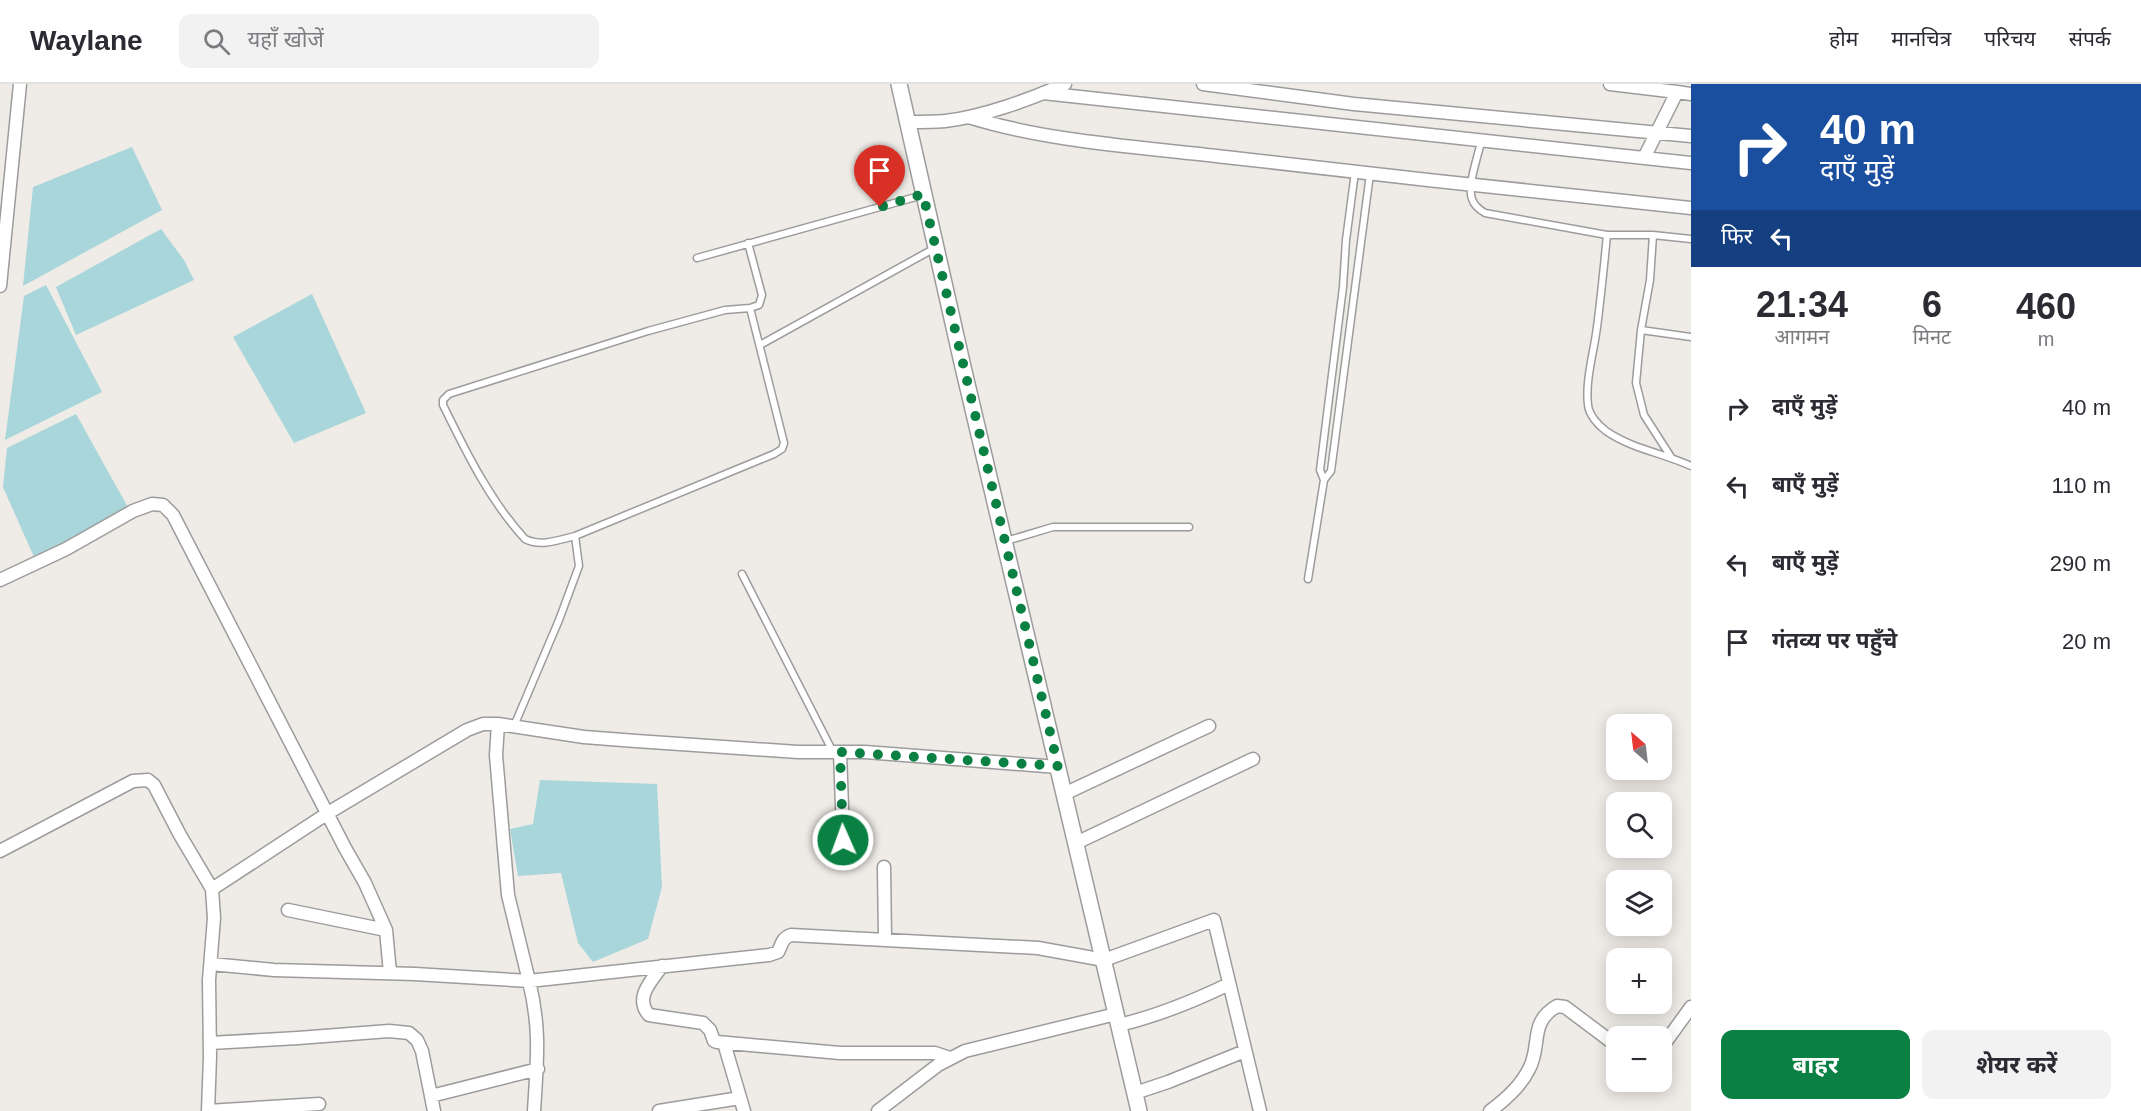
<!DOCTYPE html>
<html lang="hi">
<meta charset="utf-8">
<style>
body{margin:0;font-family:Helvetica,"Noto Sans Devanagari",sans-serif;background:#f2f2f3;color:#2b2b33;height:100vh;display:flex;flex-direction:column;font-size:22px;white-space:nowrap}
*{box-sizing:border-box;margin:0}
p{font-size:20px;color:#7c7c81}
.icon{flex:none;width:33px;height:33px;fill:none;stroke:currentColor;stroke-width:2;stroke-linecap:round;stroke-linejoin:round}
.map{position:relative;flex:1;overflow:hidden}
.side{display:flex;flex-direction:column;background:#fff;width:450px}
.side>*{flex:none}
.hud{background:#1a4fa0;color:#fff;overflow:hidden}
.needle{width:39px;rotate:332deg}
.tools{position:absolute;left:1606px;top:630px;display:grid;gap:12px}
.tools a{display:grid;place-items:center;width:66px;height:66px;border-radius:12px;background:#fff;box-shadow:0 3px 15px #0003;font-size:30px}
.pin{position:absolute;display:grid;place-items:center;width:51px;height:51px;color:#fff;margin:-62px -26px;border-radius:50% 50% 50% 0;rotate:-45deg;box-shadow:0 0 6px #0007}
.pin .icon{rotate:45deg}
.me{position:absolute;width:66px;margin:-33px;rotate:358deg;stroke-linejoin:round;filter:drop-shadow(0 0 4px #0008)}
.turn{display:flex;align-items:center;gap:21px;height:126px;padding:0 30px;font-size:27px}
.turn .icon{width:78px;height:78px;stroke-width:2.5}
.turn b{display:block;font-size:42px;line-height:51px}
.then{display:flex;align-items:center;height:57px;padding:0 30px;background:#0003;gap:12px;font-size:22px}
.eta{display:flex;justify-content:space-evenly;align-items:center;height:102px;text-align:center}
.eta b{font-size:36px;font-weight:700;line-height:42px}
.action{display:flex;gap:12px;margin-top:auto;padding:12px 30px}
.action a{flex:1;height:69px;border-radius:12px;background:#0b8043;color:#fff;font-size:24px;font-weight:700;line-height:69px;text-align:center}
.action a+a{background:#f2f2f3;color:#2b2b33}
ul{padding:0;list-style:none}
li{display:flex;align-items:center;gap:18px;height:78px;padding:0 30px}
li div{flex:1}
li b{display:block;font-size:22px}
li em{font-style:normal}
header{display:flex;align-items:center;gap:36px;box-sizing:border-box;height:84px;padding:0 30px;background:#fff;border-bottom:2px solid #e1e1e2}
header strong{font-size:28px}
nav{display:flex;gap:33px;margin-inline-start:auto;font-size:21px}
.search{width:420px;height:54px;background:#f2f2f3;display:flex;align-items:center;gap:15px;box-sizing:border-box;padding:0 21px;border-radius:12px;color:#7c7c81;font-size:22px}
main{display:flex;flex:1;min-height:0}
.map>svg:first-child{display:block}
.water{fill:#a9d6da}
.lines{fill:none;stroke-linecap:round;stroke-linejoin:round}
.service-casing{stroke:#9c9c9c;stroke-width:9}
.minor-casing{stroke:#9c9c9c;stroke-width:15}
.tertiary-casing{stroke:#9c9c9c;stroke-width:18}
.service{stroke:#fff;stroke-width:6}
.minor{stroke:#fff;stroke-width:12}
.tertiary{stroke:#fff;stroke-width:15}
.route{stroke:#0b8043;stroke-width:10;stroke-dasharray:0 18}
</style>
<header>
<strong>Waylane</strong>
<div class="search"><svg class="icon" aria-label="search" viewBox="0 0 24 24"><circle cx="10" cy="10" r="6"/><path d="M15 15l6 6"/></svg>यहाँ खोजें</div>
<nav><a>होम</a><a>मानचित्र</a><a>परिचय</a><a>संपर्क</a></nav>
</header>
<main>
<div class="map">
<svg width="1691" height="1027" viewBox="0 0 1691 1027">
<rect width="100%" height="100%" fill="#efebe6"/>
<path class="water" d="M132,63L162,126L23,202L33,103Z
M161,145L184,176L194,196L76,251L56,203Z
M46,201L102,308L5,356L24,212Z
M312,210L366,329L294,359L233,253Z
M76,330L130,427L34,473L3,403L7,364Z
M540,696L657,700L662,803L648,855L593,878L578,859L561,789L518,792L510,745L533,740Z"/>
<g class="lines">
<defs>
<path id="service" d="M1481,58C1478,72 1467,102 1472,115C1474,122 1480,126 1485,129L1607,151C1604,182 1601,213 1597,243C1594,268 1585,296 1588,321C1589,331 1598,341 1606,347C1632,365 1663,369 1691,382
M1607,151H1653
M697,174L923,111
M1641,246L1691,253
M760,261L935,164
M1671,373L1644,331L1636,299L1641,246L1650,196L1653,151L1691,155
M1324,396L1320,386L1343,203L1346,156L1355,88
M575,452C559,456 540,463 525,455C490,417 466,368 443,321V316L449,310L648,247L725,226L750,224L759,221L762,211L748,159
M1006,457L1053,443H1189
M742,490L833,668
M1308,495L1324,396L1331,387L1370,90
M514,642L559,536L579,482L575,452L774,370L782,365L784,359L750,224"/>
<path id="minor" d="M1203,0L1354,20L1691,52
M1610,0L1677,8
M1043,9L1691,79
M969,33C1048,58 1143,63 1225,73C1380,91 1536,108 1691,124
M907,38C920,38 933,38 945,37C982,33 1031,15 1065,0
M1644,74L1677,8L1691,10
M0,202L20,0
M0,496L66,465L133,427L152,420L163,421L173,431L345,764L365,799L386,846L390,889
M840,668L844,778
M1064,710L1209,642
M1076,759L1253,675
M0,767L133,697L148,696L154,701L180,751L212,805L214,834L209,896L210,973L208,1027
M884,783L885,856
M212,805L328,729L467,646L483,640H498L584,653L636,657L798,668H865L1058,683
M288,826L386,846
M211,880L274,886L415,890L529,897L508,811L496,671L498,640
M662,882C651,897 634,914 649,931L703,939L710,946L714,957L717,958L840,969H935L950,974
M1119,941C1157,932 1194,917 1229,900
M210,959L298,954L389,947L409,949L417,956L422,967L434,1027
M724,959L744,1027
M1662,963L1691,923
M1135,1009L1168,998L1245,967
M431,1012L538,985
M208,1027L319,1020
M534,1027C537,978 541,945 529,897L769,871L778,868C782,860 782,854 791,851L1038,864L1104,876L1214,836L1260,1027
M659,1027L740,1014
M878,1027L938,981L965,967L1116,930
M1490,1027C1505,1016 1521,1002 1529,985C1542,962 1528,939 1557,922L1565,923L1617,962"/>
<path id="tertiary" d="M899,0L963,283L1139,1027"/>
</defs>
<use href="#service" class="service-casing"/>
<use href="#minor" class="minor-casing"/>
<use href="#tertiary" class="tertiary-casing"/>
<use href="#service" class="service"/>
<use href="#minor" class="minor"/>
<use href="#tertiary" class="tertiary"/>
</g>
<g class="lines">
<path class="route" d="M843,756L840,668L1058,682L923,110L880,123"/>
</g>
</svg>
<div class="tools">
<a><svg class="needle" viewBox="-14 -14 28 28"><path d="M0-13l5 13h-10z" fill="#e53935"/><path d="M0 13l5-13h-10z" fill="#7c7c81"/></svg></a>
<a><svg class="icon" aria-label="search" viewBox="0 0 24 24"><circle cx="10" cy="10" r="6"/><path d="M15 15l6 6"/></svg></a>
<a><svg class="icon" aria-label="layers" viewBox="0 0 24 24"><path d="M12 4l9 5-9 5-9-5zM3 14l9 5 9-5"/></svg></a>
<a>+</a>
<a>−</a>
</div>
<div class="pin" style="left:880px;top:123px;background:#d93025"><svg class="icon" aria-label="arrive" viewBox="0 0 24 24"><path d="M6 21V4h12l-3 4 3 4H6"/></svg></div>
<svg class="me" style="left:843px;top:756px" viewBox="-20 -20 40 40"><circle r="17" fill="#0b8043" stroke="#fff" stroke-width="3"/><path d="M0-11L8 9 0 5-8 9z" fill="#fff"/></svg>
</div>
<section class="side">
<div class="hud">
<div class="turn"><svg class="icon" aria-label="right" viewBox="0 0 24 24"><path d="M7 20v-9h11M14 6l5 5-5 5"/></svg><div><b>40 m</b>दाएँ मुड़ें</div></div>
<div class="then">फिर<svg class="icon" aria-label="left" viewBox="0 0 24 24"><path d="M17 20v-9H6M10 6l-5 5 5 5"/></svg></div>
</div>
<div class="eta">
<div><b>21:34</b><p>आगमन</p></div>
<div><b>6</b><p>मिनट</p></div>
<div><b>460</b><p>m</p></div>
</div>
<ul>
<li><svg class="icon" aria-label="right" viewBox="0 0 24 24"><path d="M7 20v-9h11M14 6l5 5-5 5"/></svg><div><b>दाएँ मुड़ें</b></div><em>40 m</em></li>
<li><svg class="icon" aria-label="left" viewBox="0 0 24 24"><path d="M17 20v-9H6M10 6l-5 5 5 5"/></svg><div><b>बाएँ मुड़ें</b></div><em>110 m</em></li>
<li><svg class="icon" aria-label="left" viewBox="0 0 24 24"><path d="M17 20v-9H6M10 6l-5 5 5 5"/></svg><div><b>बाएँ मुड़ें</b></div><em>290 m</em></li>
<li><svg class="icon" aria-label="arrive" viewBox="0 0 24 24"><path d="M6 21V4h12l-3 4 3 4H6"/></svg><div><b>गंतव्य पर पहुँचे</b></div><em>20 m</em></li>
</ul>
<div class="action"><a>बाहर</a><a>शेयर करें</a></div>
</section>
</main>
